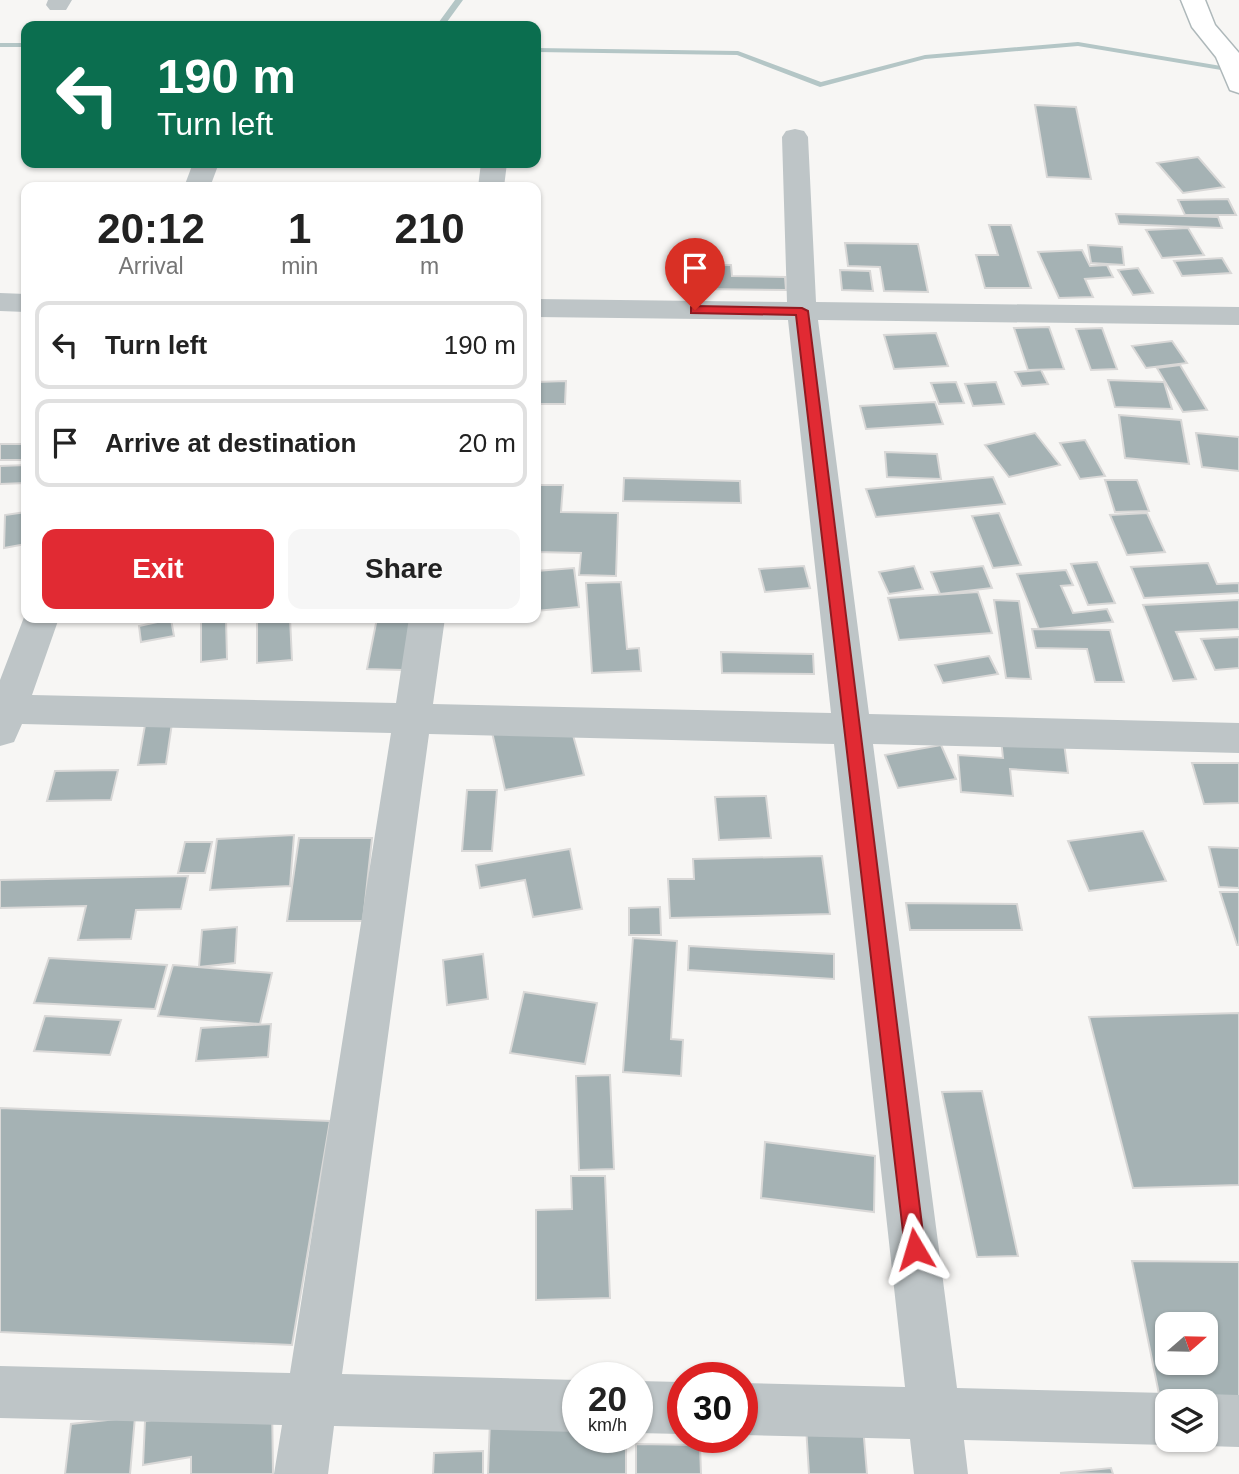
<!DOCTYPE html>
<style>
body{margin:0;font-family:Helvetica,sans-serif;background:#f6f6f6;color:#222;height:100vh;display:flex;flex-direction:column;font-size:26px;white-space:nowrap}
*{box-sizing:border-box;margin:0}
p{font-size:23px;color:#767676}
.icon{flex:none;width:38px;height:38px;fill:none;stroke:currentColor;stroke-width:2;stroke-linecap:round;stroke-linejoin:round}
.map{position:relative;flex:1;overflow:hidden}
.details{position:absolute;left:21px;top:182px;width:520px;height:441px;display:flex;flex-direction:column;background:#fff;border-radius:14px;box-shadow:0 2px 5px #0004}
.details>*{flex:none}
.hud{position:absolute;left:21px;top:21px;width:520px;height:147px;border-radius:14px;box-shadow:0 2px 5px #0004;background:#0b6e4f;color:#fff;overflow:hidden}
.needle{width:46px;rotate:70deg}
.controls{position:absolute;left:1155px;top:1312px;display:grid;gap:14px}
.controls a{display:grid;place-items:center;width:63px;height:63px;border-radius:14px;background:#fff;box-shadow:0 2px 5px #0004;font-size:35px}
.speed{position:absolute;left:562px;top:1362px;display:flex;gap:14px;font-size:35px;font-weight:700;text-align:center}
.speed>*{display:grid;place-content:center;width:91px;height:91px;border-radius:50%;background:#fff;box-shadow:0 2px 5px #0004;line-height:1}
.speed small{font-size:18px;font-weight:400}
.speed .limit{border:10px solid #d22;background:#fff;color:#111}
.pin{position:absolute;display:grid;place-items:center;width:60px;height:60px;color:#fff;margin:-72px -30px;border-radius:50% 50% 50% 0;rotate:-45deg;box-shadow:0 0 7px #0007}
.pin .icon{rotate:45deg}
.me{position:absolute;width:77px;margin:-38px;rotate:353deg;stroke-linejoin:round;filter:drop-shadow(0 0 5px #0008)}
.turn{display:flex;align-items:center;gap:24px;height:147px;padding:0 21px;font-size:32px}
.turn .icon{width:91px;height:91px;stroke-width:2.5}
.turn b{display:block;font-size:49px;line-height:60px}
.eta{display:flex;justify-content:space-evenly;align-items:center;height:119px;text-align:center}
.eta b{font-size:42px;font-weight:700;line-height:49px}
.cta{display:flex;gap:14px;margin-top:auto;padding:14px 21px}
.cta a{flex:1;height:80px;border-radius:14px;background:#e12a33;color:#fff;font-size:28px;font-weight:700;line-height:80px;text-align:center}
.cta a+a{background:#f6f6f6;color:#222}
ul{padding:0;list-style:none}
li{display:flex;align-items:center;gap:21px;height:88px;margin:0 14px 10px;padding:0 7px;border:4px solid #e0e0e0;border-radius:14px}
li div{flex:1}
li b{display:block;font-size:26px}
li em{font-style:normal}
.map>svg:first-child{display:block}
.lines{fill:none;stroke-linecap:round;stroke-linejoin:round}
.stream{fill:#b4c6c6;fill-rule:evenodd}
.building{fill:#a5b2b4;stroke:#d9d8d7;stroke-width:2;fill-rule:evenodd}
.secondary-casing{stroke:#aeb8ba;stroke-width:3}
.street{fill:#bec5c7;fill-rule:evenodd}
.secondary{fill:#fff;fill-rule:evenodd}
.route{fill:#e12a33;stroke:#921b21;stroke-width:2}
</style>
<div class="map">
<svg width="1239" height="1474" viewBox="0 0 1239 1474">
<rect width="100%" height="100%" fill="#f7f6f4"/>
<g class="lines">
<path class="stream" d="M455,0H463L444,26H436Z
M1078,42L1239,69V73L1078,46L925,59L820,87L737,55L536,52V48L738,51L821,82L925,55Z
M0,43H26V47H0Z"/>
</g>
<path class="building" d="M1035,105L1076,107L1091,179L1047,177Z
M1198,157L1224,187L1183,193L1157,163Z
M1228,199L1236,215H1185L1178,200Z
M1116,214L1218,217L1222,228L1119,224Z
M989,225H1011L1031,288H985L976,255H998Z
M1188,228L1204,255L1162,258L1146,230Z
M845,243L918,244L928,292L884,291L880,267L848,266Z
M1088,245L1122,247L1124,265L1091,263Z
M1082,250L1090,266L1107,265L1113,277L1085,279L1093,297L1059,298L1038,252Z
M1222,258L1231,273L1182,276L1174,261Z
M694,265H731L732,276L785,277L786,290L694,289Z
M1138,268L1153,293L1133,295L1118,270Z
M840,270L870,271L873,291L842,290Z
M1049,327L1064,369L1028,370L1014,328Z
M1102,328L1117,369L1091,370L1076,329Z
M936,333L948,366L894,369L884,335Z
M1172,341L1187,363L1146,368L1132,346Z
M1180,365L1207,410L1183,412L1157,368Z
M1041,370L1048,384L1022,386L1015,372Z
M1108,380L1164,382L1172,409L1115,407Z
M566,381L565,404H536V382Z
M956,382L964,403L939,404L931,383Z
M996,382L1004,404L973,406L965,384Z
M935,402L943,424L866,429L860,406Z
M1119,415L1181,420L1189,464L1125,458Z
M1035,433L1060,465L1009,477L985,445Z
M1196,433L1239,437V471L1202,467Z
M1085,440L1105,476L1080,479L1060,443Z
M0,444H26V460H0Z
M885,452L937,454L941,479L887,477Z
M26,465V483L0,484V466Z
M993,477L1005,504L876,517L866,489Z
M624,478L740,481L741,503L623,501Z
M1105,480H1137L1149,511L1115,512Z
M536,485H563L561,512L618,513L616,576L579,575L581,553L536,552Z
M26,512V544L4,548L5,515Z
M999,513L1021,565L993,568L972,516Z
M1147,513L1165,552L1127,555L1110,515Z
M1097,562L1115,603L1088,605L1071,564Z
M1208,563L1217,584L1239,583V593L1144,598L1131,567Z
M804,566L810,588L765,592L759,569Z
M914,566L923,589L889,594L879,572Z
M983,566L992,588L940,594L931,572Z
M574,568L579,607L536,611V571Z
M1066,570L1073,585L1061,586L1073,613L1107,609L1113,622L1039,629L1017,574Z
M621,582L627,649L639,648L641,671L592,673L586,583Z
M978,592L992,633L899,640L888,598Z
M994,600L1019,601L1031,679L1006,678Z
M1239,600V629L1176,632L1196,679L1173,681L1143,605Z
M226,618L227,659L201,662V621Z
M257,618H290L292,660L257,663Z
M377,618H412L403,670L367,669Z
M171,619L174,636L141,642L139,626Z
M1032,629L1110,630L1124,682H1095L1087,649L1036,648Z
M1239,637V668L1215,670L1201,639Z
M721,652L813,654L814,674L722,673Z
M989,656L998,674L943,683L935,665Z
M568,717L584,775L505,790L492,732Z
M172,723L166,764L138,765L145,725Z
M1001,739L1064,743L1068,773L1010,769L1013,796L961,792L958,755L1003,758Z
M941,745L956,779L898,788L885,755Z
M1192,763H1239V803L1204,804Z
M118,770L111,800L47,801L55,771Z
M467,790H497L492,851H462Z
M766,796L771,838L719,840L715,797Z
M1143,831L1166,881L1089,891L1068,841Z
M294,835L290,886L210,890L217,839Z
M299,838H372L363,921H287Z
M185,842H212L205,873H178Z
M1209,847L1239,848V888L1219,887Z
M570,849L582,909L533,917L525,880L480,888L476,865Z
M822,856L830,914L670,918L668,879H694L693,859Z
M188,876L181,909L136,910L131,939L78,940L86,906L0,908V880Z
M1220,892H1239V945H1237Z
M906,903L1017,904L1022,930H910Z
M660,907L661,935H629V908Z
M237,927L235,963L199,967L202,930Z
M633,938L677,941L671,1039L683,1040L681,1076L623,1072Z
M689,946L834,954V979L688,970Z
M483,954L488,999L447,1005L443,960Z
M49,958L167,965L155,1009L34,1003Z
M173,965L272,973L260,1024L158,1016Z
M524,992L597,1003L585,1064L510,1053Z
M1239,1013V1185L1133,1188L1089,1017Z
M45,1016L121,1020L110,1055L34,1051Z
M271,1024L268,1057L196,1061L201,1028Z
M610,1075L614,1169L579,1170L576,1076Z
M982,1091L1018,1256L977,1257L942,1092Z
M0,1108L330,1121L292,1345L0,1332Z
M765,1142L875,1156L874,1212L761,1198Z
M571,1176H605L610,1298L536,1300V1210L572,1209Z
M1132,1261L1239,1262V1400L1160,1399ZM1167,1325H1206V1363H1167Z
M272,1400L273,1474H191V1457L143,1465L145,1421Z
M135,1417L130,1474H65L71,1424Z
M578,1419V1437H626V1474H488L490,1420Z
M806,1426H863L867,1474H809Z
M636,1444L700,1445L701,1474H636Z
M483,1451V1474H433L434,1453Z
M1111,1468L1113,1474L1060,1473Z"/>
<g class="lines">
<defs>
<path id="secondary" d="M1181,0H1205L1215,25L1239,53V93L1230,90L1216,57L1192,27Z"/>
</defs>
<use href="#secondary" class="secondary-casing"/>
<path class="street" d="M48,0H72L66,10H50L46,5Z
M795,129L804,131L808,137L816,302L1239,307V325L818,320L869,714L1239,723V753L873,744L957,1388L1167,1393L1186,1402H1167V1440H1179L1167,1445L964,1440L968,1474H914L910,1439L742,1435V1383L905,1387L834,744L429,734L342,1374L578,1380V1432L334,1426L328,1474H274L282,1425L0,1418V1366L290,1373L391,733L22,724L14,742L0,746V680L26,612V618H59L32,695L396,703L409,618H445L433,704L831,713L788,320L536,317V299L787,302L782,137L786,131Z
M193,163H219L210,187H184Z
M481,163H507L504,187H478Z
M0,293L26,294V312L0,311Z
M637,1381L682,1382V1434L637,1433Z
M1206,1394L1239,1395V1447L1206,1446L1191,1440H1206V1402H1187Z"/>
<use href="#secondary" class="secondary"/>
</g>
<path class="route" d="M695,306L802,308L808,311L925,1249L922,1256L915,1259L908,1256L905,1249L796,315L691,313V307Z"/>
</svg>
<div class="controls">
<a><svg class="needle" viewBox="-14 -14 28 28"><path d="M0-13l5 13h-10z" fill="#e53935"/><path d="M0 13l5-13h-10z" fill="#767676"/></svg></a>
<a><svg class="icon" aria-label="layers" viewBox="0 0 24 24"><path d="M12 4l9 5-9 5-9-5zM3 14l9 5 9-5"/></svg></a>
</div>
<div class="speed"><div>20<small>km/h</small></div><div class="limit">30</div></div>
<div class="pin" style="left:695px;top:310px;background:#d93025"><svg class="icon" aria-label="arrive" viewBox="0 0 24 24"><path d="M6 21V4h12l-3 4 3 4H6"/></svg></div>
<svg class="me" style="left:915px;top:1249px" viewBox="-20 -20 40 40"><path d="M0-17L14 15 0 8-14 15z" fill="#e12a33" stroke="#fff" stroke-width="4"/></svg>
<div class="hud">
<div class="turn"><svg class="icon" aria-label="left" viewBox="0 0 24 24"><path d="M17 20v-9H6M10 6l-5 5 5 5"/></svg><div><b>190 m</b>Turn left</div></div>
</div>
<section class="details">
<div class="eta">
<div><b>20:12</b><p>Arrival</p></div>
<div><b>1</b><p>min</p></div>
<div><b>210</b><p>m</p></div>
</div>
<ul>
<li><svg class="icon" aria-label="left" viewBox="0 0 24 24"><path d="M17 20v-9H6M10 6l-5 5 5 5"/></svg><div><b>Turn left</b></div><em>190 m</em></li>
<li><svg class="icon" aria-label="arrive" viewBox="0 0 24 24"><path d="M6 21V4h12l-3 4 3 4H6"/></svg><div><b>Arrive at destination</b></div><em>20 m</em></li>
</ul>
<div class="cta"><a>Exit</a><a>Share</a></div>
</section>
</div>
